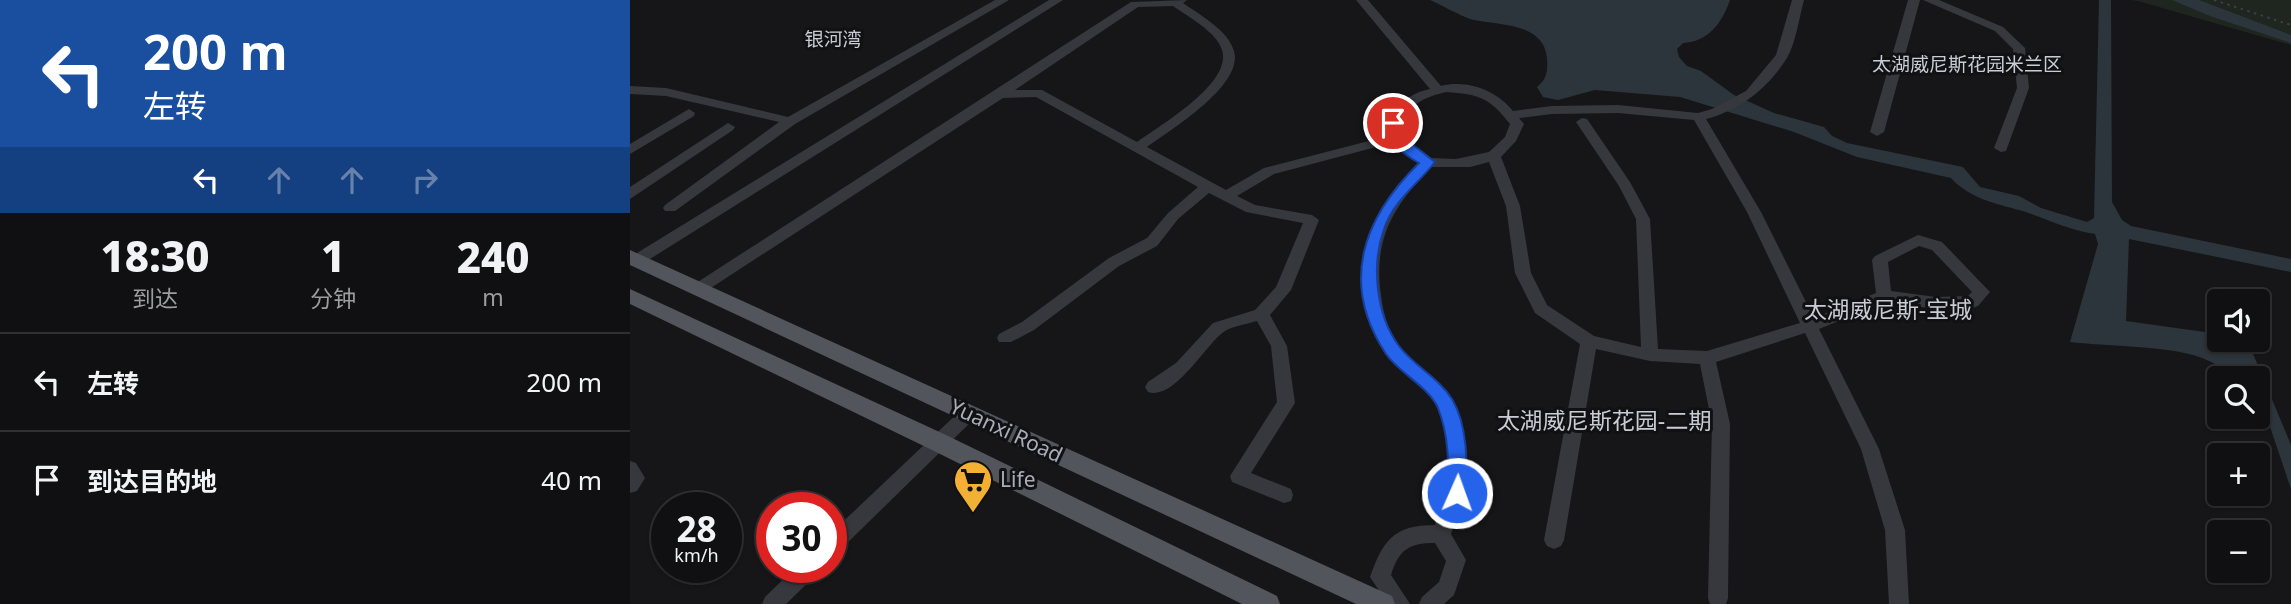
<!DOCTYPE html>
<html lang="zh">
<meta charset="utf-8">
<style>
body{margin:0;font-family:"Noto Sans","Noto Sans SC",sans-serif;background:#1e1e20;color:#f1f3f6;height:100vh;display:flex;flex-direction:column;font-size:26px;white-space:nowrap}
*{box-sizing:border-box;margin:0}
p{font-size:23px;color:#9c9d9f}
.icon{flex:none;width:38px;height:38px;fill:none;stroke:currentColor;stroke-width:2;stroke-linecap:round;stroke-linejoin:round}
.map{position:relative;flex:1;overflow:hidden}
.side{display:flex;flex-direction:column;background:#101012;width:630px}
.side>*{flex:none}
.guide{background:#1a4fa0;color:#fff;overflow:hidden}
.controls{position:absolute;left:1577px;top:289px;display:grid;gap:14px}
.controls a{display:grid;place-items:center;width:63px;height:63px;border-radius:7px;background:#101012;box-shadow:0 2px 5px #0004,0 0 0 2px #303032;font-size:35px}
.speed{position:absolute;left:21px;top:492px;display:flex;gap:14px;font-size:35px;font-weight:700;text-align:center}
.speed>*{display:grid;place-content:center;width:91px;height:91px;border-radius:50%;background:#101012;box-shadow:0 2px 5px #0004,0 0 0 2px #303032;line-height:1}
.speed small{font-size:18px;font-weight:400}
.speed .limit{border:10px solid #d22;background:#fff;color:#111}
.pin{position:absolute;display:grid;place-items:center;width:60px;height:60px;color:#fff;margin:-30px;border:4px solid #fff;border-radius:50%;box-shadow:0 2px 7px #0007}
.me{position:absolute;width:77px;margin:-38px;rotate:2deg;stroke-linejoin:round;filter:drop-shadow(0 0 5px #0008)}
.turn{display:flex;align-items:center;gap:24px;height:147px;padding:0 28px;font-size:32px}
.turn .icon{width:91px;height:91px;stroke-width:2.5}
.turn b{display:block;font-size:49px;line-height:60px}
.lanes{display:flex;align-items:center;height:66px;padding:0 28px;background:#0003;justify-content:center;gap:35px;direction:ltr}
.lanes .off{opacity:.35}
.eta{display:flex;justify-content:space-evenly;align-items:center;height:119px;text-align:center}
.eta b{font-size:42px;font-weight:800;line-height:49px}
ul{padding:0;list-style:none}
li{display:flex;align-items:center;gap:21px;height:98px;padding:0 28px;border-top:2px solid #303032}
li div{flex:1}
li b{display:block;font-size:26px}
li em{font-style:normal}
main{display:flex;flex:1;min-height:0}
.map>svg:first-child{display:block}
.green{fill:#1e261f}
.water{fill:#2c353c}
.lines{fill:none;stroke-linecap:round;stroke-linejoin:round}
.path{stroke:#3d3f44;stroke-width:2;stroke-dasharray:2.5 4.5;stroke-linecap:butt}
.minor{fill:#37383d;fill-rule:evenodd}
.major{fill:#53555c;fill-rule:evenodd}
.route{fill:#2563eb;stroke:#184099;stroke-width:2}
.labels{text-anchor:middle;stroke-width:6;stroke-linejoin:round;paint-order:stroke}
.far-neighbourhood-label{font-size:19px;fill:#c9ccd4;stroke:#111113}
.street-label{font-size:21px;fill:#a8adb8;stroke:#111113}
.poi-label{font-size:21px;fill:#a8adb8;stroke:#111113;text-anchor:start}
.neighbourhood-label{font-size:23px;fill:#c9ccd4;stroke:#111113}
</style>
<main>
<section class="side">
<div class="guide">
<div class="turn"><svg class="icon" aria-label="left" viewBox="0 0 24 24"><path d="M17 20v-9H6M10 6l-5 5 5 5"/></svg><div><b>200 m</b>左转</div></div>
<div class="lanes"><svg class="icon" aria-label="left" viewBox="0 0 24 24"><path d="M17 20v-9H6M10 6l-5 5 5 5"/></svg><svg class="icon off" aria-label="ahead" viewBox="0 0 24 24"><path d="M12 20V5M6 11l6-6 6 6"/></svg><svg class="icon off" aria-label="ahead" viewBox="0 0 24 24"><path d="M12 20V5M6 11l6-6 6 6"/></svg><svg class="icon off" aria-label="right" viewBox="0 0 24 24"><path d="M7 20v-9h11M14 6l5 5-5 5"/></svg></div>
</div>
<div class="eta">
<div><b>18:30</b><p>到达</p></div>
<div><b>1</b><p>分钟</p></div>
<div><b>240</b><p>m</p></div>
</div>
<ul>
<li><svg class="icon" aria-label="left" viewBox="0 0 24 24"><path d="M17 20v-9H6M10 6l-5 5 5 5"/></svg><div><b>左转</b></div><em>200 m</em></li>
<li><svg class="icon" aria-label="arrive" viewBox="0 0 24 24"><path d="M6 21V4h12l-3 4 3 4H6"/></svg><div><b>到达目的地</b></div><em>40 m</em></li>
</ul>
</section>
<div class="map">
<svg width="1661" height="604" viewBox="0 0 1661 604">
<rect width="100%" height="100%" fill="#161618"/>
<path class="green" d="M1500,0H1661V45L1508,1Z"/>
<path class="water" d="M800,0H1100C1092,23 1078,42 1053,43L1047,49L1049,57L1057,66L1071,71L1104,95L1144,113L1194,127L1202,136L1217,143L1333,167L1350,187L1389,196L1411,208L1457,222L1464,218L1469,0H1481L1482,202L1492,220L1501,226L1661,259V272L1499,239L1496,321L1589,334V340H1595L1596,344L1621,349L1661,445V489L1634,409L1628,400V378C1600,378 1589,362 1563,355C1531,346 1475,346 1440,342L1468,244L1465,234C1440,230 1419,220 1396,212C1369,204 1341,200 1321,178L1227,157L1164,132L1050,97L965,90L928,100L913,97L907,87C917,79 918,71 917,58C913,21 867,26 840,19C827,14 813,6 800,0Z
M1542,0H1569L1661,35V43L1580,16Z"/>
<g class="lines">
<path class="path" d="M1584,0L1661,25"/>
<path class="minor" d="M365,0H379L165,124L45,211H35L33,208L35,205L149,122L36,96L0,94V86L36,88L158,117Z
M419,0H433L12,264H2V256Z
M557,0L553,3C570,15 598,30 604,51C614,85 541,130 517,147L596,190L634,168L762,135L758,124C768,104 778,94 800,89L726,0H738L811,86C838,79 867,91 883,111L922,106L988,105L1068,113L1082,109L1116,91L1146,55L1162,0H1174C1169,18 1166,42 1157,58C1138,88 1110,110 1076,119L1131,212L1184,318L1246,293L1242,260L1245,256L1288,235L1312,242L1360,292L1348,306L1342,308L1306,309L1255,302L1189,329L1249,449L1275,530L1279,604H1259L1255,530L1231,449L1175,333L1086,362L1100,424L1098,598L1096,604H1080L1078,598L1082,424L1070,364L1020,361L966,349L934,540L931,546L924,549L917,546L914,540L950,344L905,313L885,273L876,206L859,162L840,167H801C764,206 743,238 751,295C753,312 758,332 768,345C785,367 812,378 823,404C844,447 836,491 821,534L836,560L824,595L814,604H789L792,597L809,582L816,561L805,543C778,543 769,550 761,575L780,604H758L740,577C753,541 763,525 805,525C818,488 826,442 807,405C796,385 772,374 758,356C747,342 740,324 737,306C725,248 750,203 790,163L765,142L644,174L607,196L625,205L682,215L689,220L661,290L640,315L657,346L665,403L621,473L661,489L663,495L661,501L654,503L602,482L600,476L647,402L641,346L627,321C617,324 603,326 595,331C576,343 545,401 518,392L515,387L518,382L546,363L583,323L625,310L646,287L673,223L616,212L579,193L548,219L527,246L489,266L404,330L381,342H369L367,338L369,334L392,322L479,258L517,238L538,213L568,187L406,97L373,98L73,293H63L60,289L63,285L501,2ZM543,6C558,17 586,31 592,50C603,83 529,126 507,142L412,90H385L508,7ZM816,92C849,94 860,98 880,124L875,137L859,152L826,159L801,158L777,141L771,124C781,103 795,97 816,92ZM988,113L1064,120L1117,212L1170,323L1077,351L1028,349L1020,219L1000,182L957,119L952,118L946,122L989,186L1006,219L1011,347L964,336L917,305L901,273L890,206L871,157L886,141L894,124L889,118L922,114ZM1289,246L1302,250L1342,292L1338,296L1306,297L1261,291L1258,262Z
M1278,0H1290L1254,132L1247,136L1240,132Z
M1293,0H1309L1373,27L1395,48L1399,88L1376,151L1371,152L1364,148L1387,88L1383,49L1365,31Z
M59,109L65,113L64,116L0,154V144Z
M98,123L105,127L103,130L0,199V187Z
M338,407L344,409L347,414L344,419L208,552L201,555V533L332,409Z
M0,461L6,463L15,478L7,491L0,493Z
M166,567H190L187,574L156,604H132L135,597Z"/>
<path class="major" d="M0,250L762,596L765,604H726L0,265Z
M0,289L316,435L647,596L650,604H612L300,449L0,304Z"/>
</g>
<path class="route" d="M759,120H768L773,137L805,162C788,184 763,201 754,229C741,265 746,315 769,346C784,366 809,378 822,399C838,426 837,463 836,493L834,499L827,501L820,499L817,493C819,464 819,436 808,408C799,387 769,373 756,354C709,283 733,218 789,163C773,154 753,140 759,120Z"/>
<defs>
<symbol id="supermarket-pin" viewBox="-11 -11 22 30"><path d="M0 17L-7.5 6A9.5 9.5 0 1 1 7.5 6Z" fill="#f2b134" stroke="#111113"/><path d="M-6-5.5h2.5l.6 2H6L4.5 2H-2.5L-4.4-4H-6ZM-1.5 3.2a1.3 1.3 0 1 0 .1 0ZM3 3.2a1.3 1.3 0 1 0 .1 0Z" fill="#111"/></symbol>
</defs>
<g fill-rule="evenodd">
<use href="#supermarket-pin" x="321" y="458" width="44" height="60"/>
</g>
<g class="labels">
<g class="far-neighbourhood-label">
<text x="203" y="46">银河湾</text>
<text x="1337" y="71">太湖威尼斯花园米兰区</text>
</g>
<g class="street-label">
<text transform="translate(376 431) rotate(25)" y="7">Yuanxi Road</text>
</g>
<g class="poi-label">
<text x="370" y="487">Life</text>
</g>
<g class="neighbourhood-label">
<text x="1258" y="318">太湖威尼斯-宝城</text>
<text x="974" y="429">太湖威尼斯花园-二期</text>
</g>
</g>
</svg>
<div class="controls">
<a><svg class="icon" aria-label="sound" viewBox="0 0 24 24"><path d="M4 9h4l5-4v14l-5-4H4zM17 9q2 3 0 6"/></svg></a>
<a><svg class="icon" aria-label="search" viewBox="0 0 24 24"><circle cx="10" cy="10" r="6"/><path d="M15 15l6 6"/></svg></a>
<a>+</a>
<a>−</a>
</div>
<div class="speed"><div>28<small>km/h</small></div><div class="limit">30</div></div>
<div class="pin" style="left:763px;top:123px;background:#d93025"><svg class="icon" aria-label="arrive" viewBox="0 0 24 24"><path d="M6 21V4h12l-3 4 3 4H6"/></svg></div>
<svg class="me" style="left:827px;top:493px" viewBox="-20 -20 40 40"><circle r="17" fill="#2563eb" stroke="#fff" stroke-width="3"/><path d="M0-11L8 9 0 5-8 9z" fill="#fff"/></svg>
</div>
</main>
